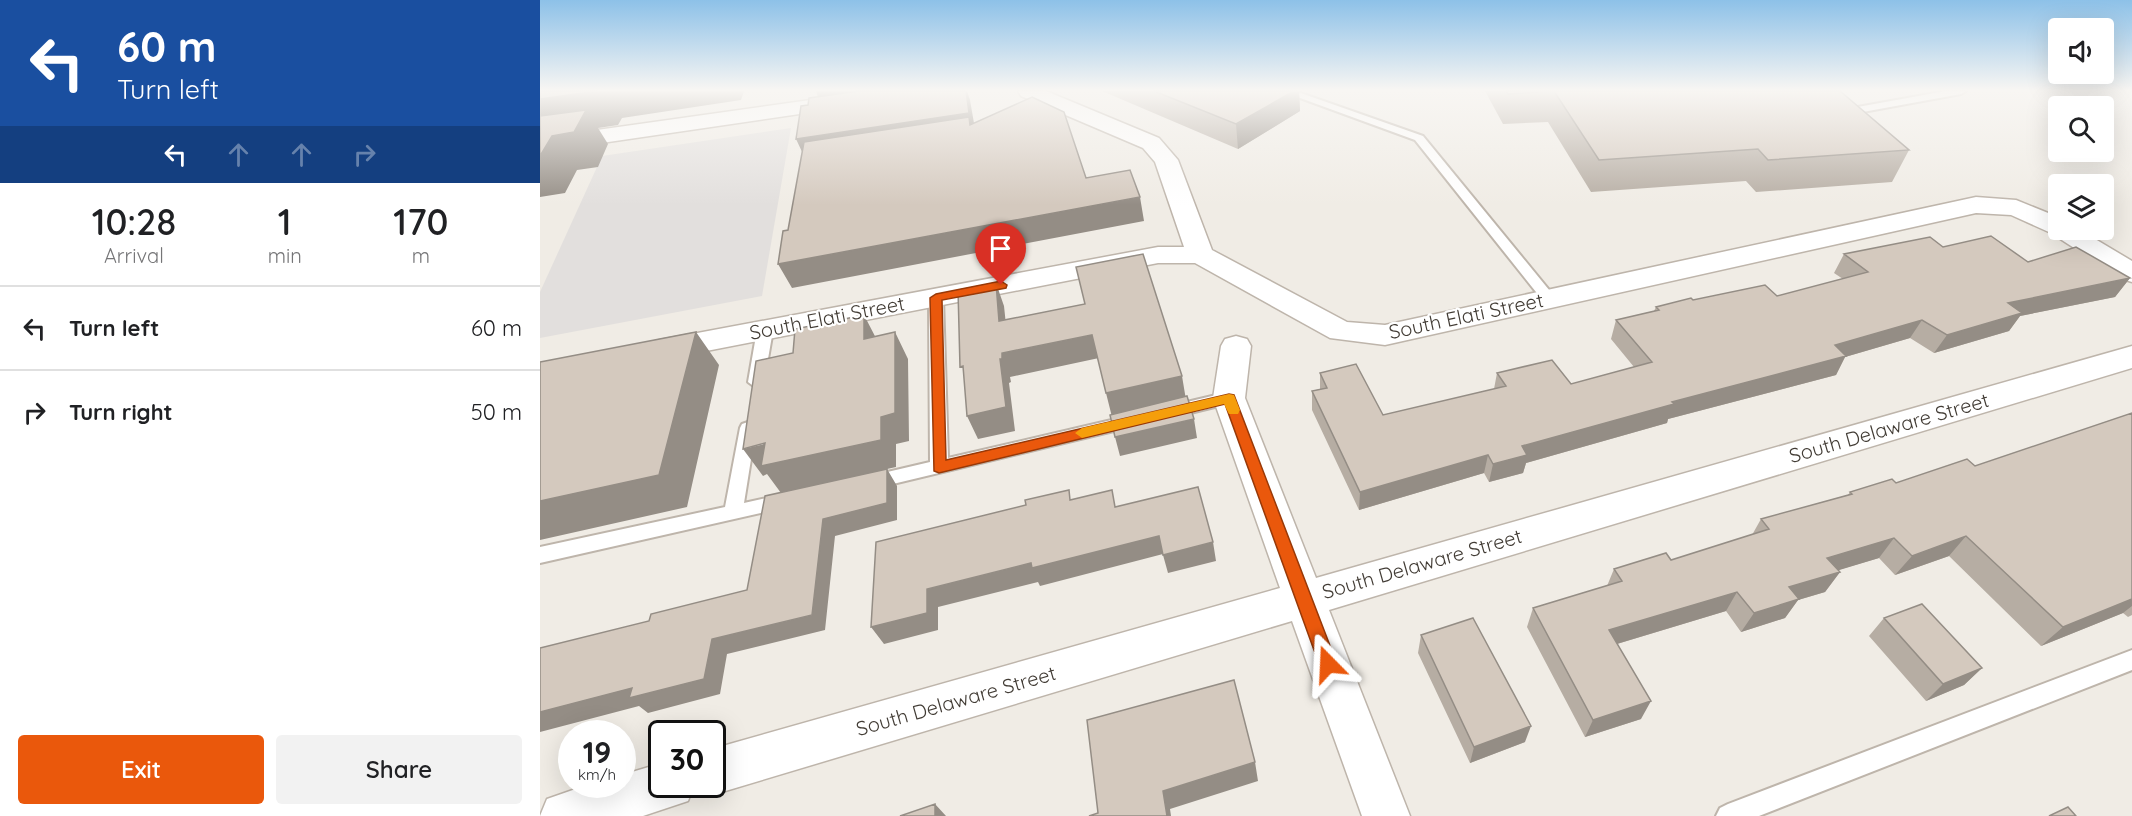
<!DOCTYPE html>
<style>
body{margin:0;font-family:Quicksand,sans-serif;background:#f2f2f2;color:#202124;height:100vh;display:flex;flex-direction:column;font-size:22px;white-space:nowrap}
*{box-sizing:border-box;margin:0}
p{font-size:20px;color:#757577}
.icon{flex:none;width:33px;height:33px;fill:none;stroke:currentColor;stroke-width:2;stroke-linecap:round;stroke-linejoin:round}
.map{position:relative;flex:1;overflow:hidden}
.details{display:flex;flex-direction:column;background:#fff;width:540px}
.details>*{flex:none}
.guide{background:#1a4fa0;color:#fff;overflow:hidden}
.tools{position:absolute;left:1508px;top:18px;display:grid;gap:12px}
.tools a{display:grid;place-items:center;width:66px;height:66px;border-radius:6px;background:#fff;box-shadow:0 6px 24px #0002;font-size:30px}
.speed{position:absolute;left:18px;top:720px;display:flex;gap:12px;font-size:30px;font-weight:700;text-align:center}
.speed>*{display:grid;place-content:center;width:78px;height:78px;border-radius:50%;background:#fff;box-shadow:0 6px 24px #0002;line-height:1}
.speed small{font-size:15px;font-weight:400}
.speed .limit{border:3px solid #111;border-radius:9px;background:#fff;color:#111}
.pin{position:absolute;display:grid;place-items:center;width:51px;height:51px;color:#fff;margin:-62px -26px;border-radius:50% 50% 50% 0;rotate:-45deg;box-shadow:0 0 6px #0007}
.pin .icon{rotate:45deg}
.me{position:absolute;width:66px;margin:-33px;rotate:339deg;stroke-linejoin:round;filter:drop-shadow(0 0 4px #0008)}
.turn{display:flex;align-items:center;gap:21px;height:126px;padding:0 18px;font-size:27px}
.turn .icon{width:78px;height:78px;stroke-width:2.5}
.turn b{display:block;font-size:42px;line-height:51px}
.lanes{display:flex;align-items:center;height:57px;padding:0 18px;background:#0003;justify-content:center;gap:30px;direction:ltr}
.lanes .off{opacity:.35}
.eta{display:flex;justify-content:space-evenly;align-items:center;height:102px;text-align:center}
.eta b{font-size:36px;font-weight:600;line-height:42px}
.cta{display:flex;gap:12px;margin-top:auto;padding:12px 18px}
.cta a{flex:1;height:69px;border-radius:6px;background:#ea580c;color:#fff;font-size:24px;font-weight:600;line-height:69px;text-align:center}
.cta a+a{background:#f2f2f2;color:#202124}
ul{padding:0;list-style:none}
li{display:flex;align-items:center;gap:18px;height:84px;padding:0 18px;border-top:2px solid #e0e0e0}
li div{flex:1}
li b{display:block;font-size:22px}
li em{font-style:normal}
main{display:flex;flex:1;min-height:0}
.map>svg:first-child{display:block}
.parking{fill:#e2dfdd}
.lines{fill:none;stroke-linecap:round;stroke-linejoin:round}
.service-casing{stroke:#beb5ab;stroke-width:4}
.minor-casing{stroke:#beb5ab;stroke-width:3}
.service{fill:#fff;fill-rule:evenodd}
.minor{fill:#fff;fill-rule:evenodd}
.wall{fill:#b6ada3}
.shaded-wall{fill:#948d85}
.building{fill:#d4c9be;stroke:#948d85;stroke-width:1.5}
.route{fill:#ea580c;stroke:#983908;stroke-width:1.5}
.slow{fill:#f59e0b}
.labels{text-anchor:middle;stroke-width:4.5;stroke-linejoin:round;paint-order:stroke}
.street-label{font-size:20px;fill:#423c35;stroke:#fff}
</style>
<main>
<section class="details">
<div class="guide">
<div class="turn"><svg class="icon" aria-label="left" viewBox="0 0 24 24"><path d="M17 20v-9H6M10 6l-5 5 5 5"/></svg><div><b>60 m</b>Turn left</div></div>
<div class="lanes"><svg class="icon" aria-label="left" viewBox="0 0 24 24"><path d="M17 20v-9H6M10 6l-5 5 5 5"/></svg><svg class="icon off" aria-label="ahead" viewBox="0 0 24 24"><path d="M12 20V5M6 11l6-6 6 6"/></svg><svg class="icon off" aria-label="ahead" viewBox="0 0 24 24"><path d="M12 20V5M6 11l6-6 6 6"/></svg><svg class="icon off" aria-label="right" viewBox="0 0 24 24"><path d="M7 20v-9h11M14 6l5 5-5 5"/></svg></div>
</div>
<div class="eta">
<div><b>10:28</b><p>Arrival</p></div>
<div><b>1</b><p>min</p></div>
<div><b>170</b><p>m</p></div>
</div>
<ul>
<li><svg class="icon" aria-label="left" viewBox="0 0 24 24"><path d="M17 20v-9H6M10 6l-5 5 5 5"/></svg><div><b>Turn left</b></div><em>60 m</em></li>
<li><svg class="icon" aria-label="right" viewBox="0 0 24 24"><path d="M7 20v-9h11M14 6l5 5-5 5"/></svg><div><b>Turn right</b></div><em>50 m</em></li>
</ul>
<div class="cta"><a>Exit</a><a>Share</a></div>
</section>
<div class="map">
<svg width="1592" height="816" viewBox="0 0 1592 816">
<rect width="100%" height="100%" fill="#f0ece5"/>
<path class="parking" d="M251,128L222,296L0,338V292L62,156Z"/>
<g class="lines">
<defs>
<path id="service" d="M741,91H755L883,136L1014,296L1016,299L1014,302H1004L875,140Z
M1406,91H1426L1421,94L1301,116L1295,113L1301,110Z
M396,293L403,298L408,458L593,415L601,421L599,425L332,489L326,487L323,482L326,477L390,462L389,298Z
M225,325L233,330L224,382L216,388L208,382L217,330Z
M689,392L695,394L697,398L695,402L630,418L622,412L630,406Z
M208,422L214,424L216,428L204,503L245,494L251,496L254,501L251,506L0,563V547L185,507L200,428L202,424Z
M1592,650V670L1219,816H1176L1180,808L1188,804Z"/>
<path id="minor" d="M334,91H387L384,96L376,97L0,152V138Z
M478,91H506L619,138L638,160L672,250L807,322L845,325L1436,197L1476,200L1518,217V230H1540L1592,261V282L1582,279L1511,233L1471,215L1436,213L845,345L790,338L655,263H618L120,360L109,357L105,350L109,343L120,340L618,247H644L615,162L603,148L481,96Z
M696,336L707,339L711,346L705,398L776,578L1592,346V368L789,610L870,816H822L752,621L172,795L156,788L154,785L148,801L103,816H0L7,799L50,784H82V775L122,763V784H172V749L740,588L673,398L681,346L685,339Z"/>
</defs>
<use href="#service" class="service-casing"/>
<use href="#minor" class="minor-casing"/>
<use href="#service" class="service"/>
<use href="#minor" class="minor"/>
</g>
<path class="wall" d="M562,91H759L760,111L698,149Z
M945,91H1300L1369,150L1352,182L1216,192L1206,181L1051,192L1008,122L963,124Z
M1403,247L1590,278L1575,297L1480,316L1469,331L1394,353L1370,338L1305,357L1296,375L1128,419L1127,423L986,463L983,473L949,482L944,473L819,510L772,410V391L780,389V373L843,415L954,389L957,373L1031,384L1094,367L1071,339L1076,320L1114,311L1116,307L1153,300L1237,296L1303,279L1294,273L1304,254Z
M1592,413V615L1588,617L1583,613L1501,646L1409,556L1355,575L1339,558L1298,570L1300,572L1285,592L1258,600L1245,618L1201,632L1186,611L1077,644L1101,719L1045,737L987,627L993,608L1067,586L1074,569L1131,560L1212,535L1221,519L1308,495L1310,492L1435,466Z
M1344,618L1442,668L1424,685L1386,701L1329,636Z
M881,635L985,742L930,763L878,653Z"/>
<path class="shaded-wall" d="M57,91H204L201,100L82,118L78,125L58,128L68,144L58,167L37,170L25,193L0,197V99Z
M276,91H321L278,97Z
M426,91H427L430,100L435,129L264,156L256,139Z
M754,91H759L760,111L698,149L696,124Z
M600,197L604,221L252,288L238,264Z
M1590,278L1575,297L1480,316L1469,331L1394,353L1407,335L1468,303Z
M456,283L464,306L468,344L459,321Z
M324,315L338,342L324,339Z
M1382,320L1370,338L1305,357L1296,375L1128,419L1127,423L986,463L983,473L949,482L953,464L982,446L1132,402L1295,345Z
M156,332L179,365L147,507L0,540V501Z
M355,332L368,359L369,441L356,444V467L347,469L357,486V520L295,536L285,630L187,654L180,694L108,713L99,706L0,732V712L172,639L272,615L241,493L227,474L223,476L203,449L341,417Z
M552,335L559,358L470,377L471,382L469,383L475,431L438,439L427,416L460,359L462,353Z
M642,376L646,400L572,417L566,393Z
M654,419L657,438L580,456L575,437Z
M948,455L944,473L819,510L820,492Z
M619,536L623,554L500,586L498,582L398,607V630L344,644L331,627L387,589L491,563Z
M1426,536L1409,556L1355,575L1372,556Z
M1354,538L1339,558L1273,578L1287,558Z
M673,542L676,561L628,573L623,555Z
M1300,572L1285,592L1258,600L1245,618L1201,632L1214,613L1249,587Z
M1197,592L1186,611L1060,649L1069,630Z
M1592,599V606L1583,613L1501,646L1523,627Z
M1442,668L1424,685L1386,701L1403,684Z
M1111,701L1101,719L1045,737L1053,720Z
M991,726L985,742L930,763L934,747Z
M715,762L718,781L630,809L631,816H627L623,791Z
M395,804L406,816H395Z"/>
<path class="building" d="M0,91H57L0,99Z
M319,91H426L429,113L256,139L261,106L268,105L269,98Z
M614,91H754L696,124Z
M966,91H1300L1369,150L1228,160L1218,149L1059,160L1014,91L968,94Z
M492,97L524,112L546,178L590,170L600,197L238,264L243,231L248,230L264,142L429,117L430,125Z
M46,110L34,132L12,136L0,156V116Z
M1451,236L1488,262L1536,247L1590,278L1468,303L1482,313L1407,335L1382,320L1295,345L1306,356L1132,402L1134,404L982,446L987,455L953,464L948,455L820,492L772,391L787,388L780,373L816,364L843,415L966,386L957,373L1012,360L1031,384L1112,362L1076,320L1119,310L1116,307L1151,298L1153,300L1225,285L1237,296L1328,272L1304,254L1390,237L1403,247Z
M603,254L642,376L566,393L552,335L462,353V359H460L466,407L427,416L423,366L420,367L418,290L456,283L459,321L545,304L536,267Z
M324,315V339L355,332V413L341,417V440L221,466L225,443L203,449L216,361L253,353L255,329Z
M156,332L119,475L0,501V362Z
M647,396L654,419L575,437L570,415Z
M1592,413V599L1523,627L1426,536L1372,556L1354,538L1287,558L1300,572L1249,587L1259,599L1214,613L1197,592L1069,630L1111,701L1053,720L993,608L1082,581L1074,569L1126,553L1131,560L1229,529L1221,519L1312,494L1310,492L1352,479L1356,483L1427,459L1435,466Z
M347,469V503L283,519L272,615L172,639L164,679L89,698L92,688L0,712V648L109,621L111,614L207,590L225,496Z
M658,487L673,542L623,555L619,536L492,568L491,563L387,589V613L331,627L336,542L486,505L485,500L529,490L530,500L572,490L575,507Z
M1382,604L1442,668L1403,684L1344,618Z
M933,618L991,726L934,747L881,635Z
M694,680L715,762L623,791L627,816H549L558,813L547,720Z
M395,804V816H360Z
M1528,807L1536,816H1509Z"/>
<linearGradient id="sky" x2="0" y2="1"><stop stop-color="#8dc1e8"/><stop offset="0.44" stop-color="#f8f6f3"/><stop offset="1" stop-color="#f8f6f3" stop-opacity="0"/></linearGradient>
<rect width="1592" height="205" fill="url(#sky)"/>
<path class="route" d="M461,281L467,285L466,288L402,300L406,460L689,394L694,395L797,664L794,670L788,672L782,670L779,664L685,404L399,473L394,471L390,298L396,294Z"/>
<path class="slow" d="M689,394L694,395L700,410L698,414H689L684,404L542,438L535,433L542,428Z"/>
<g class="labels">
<g class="street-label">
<text transform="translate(926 316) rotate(-12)" y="7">South Elati Street</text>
<text transform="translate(287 318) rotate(-11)" y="7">South Elati Street</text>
<text transform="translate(1349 428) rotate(-16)" y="7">South Delaware Street</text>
<text transform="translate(882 564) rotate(-16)" y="7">South Delaware Street</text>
<text transform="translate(416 701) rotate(-16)" y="7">South Delaware Street</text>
</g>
</g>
</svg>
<div class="tools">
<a><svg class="icon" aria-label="sound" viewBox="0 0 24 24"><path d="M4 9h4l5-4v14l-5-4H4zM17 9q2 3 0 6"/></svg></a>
<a><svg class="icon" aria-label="search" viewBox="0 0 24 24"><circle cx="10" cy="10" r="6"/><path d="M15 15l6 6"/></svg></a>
<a><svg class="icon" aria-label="layers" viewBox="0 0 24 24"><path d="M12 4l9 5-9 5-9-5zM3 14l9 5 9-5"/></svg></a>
</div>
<div class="speed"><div>19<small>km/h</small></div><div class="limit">30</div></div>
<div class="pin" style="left:461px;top:285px;background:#d93025"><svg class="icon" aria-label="arrive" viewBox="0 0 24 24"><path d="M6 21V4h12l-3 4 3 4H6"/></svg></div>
<svg class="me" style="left:788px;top:664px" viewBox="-20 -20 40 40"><path d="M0-17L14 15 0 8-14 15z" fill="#ea580c" stroke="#fff" stroke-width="4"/></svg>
</div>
</main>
